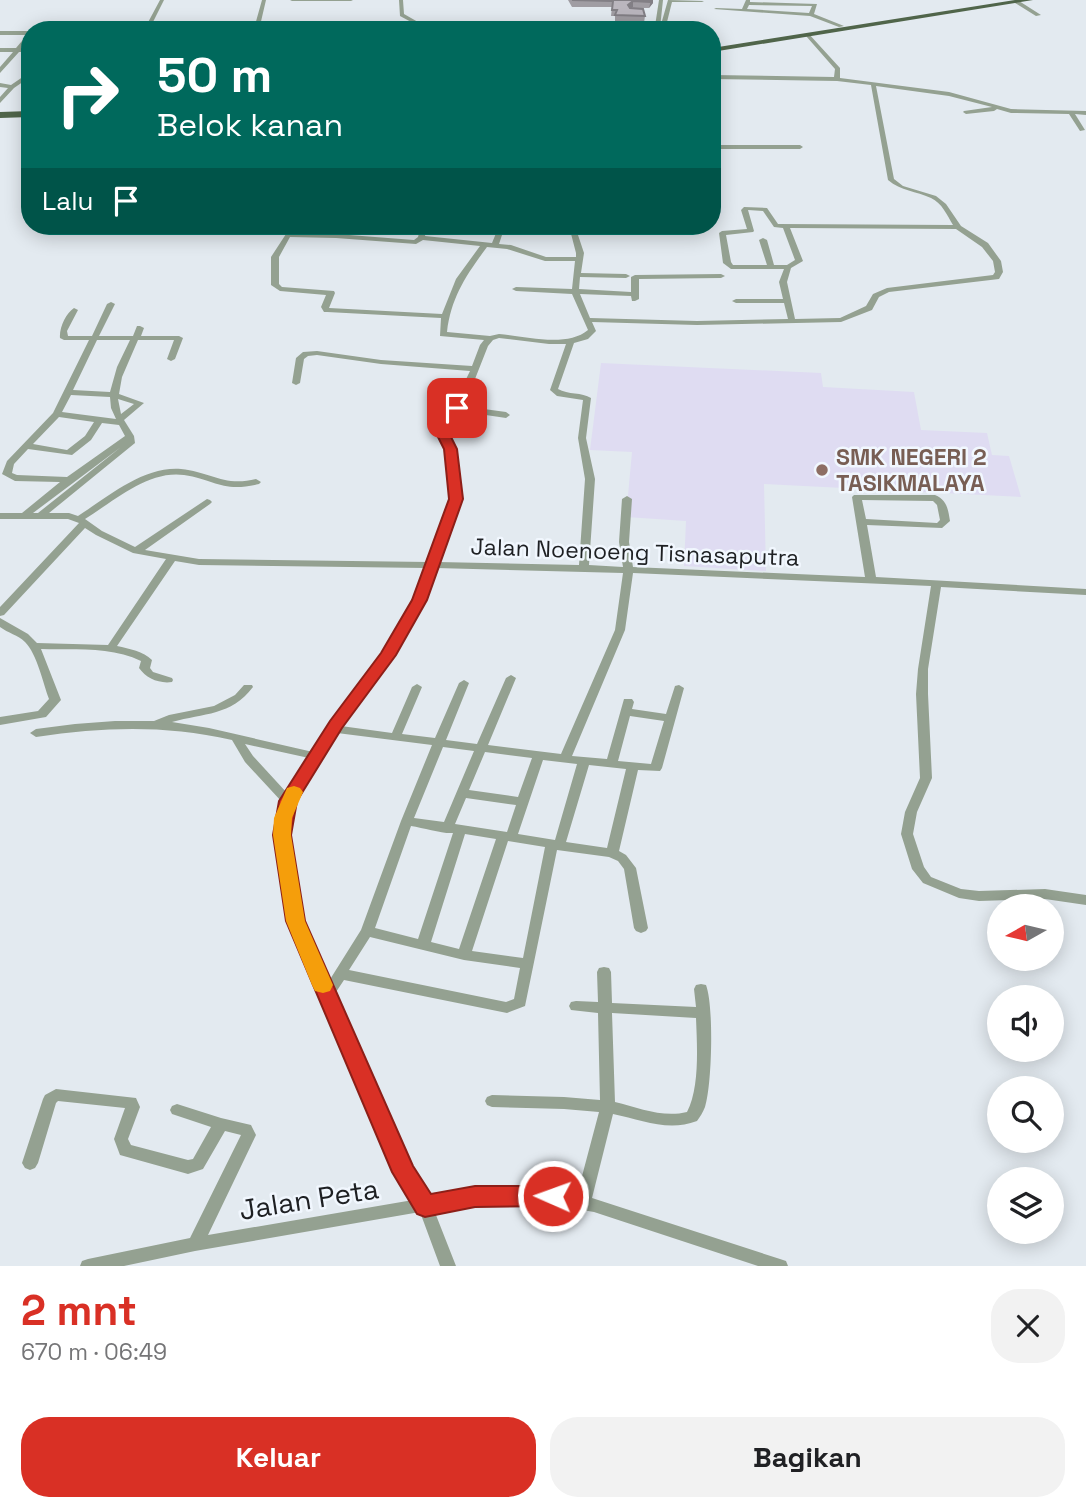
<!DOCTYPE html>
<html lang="id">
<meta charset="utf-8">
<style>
body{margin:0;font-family:"Space Grotesk",sans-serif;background:#f2f2f2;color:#202124;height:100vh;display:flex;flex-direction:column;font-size:26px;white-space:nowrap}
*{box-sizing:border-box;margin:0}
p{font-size:23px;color:#757577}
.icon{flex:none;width:38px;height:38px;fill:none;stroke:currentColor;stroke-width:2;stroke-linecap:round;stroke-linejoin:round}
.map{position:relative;height:1266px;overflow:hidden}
.drawer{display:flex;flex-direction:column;background:#fff;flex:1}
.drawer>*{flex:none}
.top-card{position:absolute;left:21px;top:21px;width:700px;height:214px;border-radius:28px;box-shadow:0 4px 18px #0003;background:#00695c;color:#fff;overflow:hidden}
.needle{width:46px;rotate:262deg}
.controls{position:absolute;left:987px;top:894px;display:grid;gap:14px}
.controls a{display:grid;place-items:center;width:77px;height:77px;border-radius:50%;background:#fff;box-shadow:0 4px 18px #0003;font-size:35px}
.pin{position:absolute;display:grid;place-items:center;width:60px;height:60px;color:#fff;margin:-30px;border-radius:14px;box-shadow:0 4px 10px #0006}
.me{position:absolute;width:77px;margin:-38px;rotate:272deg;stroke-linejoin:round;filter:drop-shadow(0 0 5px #0008)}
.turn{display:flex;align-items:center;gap:24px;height:147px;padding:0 21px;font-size:32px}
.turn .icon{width:91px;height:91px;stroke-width:2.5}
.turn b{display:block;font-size:49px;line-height:60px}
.then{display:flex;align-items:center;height:66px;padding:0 21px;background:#0003;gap:14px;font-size:26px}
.round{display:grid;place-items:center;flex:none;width:74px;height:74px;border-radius:28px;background:#f2f2f2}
.summary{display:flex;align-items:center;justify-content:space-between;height:119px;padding:0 21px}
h1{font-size:42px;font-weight:700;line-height:52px;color:#d93025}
.primary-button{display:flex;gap:14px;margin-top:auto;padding:14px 21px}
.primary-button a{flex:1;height:80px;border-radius:28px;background:#d93025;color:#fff;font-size:28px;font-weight:700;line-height:80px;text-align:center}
.primary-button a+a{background:#f2f2f2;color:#202124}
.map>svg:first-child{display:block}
.education{fill:#dfdcf2}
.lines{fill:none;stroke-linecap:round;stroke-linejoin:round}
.minor{fill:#94a191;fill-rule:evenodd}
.primary{fill:#50654a;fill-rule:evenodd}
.wall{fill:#a09da3}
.shaded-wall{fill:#827f85}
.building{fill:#bab6be;stroke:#827f85;stroke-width:2}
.route{fill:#d93025;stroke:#8d1f18;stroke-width:2}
.slow{fill:#f59e0b}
.education-dot{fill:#8d6e63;stroke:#f1f7fe;stroke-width:2.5}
.labels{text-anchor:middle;stroke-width:5;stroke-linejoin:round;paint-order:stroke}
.education-label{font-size:23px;font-weight:bold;fill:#785e54;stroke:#f1f7fe;text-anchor:start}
.street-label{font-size:23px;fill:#1e2023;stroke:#f1f7fe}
.near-street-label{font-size:28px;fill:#1e2023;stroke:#f1f7fe}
</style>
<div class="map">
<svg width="1086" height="1266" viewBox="0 0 1086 1266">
<rect width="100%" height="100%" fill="#e3eaf0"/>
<path class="education" d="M601,363L821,373L823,387L914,392L921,430L987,433L992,455L1009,456L1021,497L764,484L766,571L684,566L686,521L626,517L632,452L590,450Z"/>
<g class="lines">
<path class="minor" d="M160,0H164L150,28L255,25L262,0H266L259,30H253L254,28L134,30L145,28Z
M290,0H353L351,1H292Z
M399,0H403L404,14L432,30H426L400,16Z
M659,0H663L660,28L668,0L704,1L702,2H672L665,30L614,28L611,26L614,24L655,26Z
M746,0H750V2L817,4L814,14L844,26L839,27L810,16L714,9L716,8L742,9ZM749,5L812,6L809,13L747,9Z
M1015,1H1019L1041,15L1036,16L1015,3Z
M0,31H30V38L21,48H30V52H19L0,73V67L13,52H0V48H16L27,35H0Z
M808,33L840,68V78L949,92L1011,109L1086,111V115L1075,114L1085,130L1080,131L1069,114L1011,113L997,109L994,111L966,114L963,112L964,111L992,107L949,96L876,86L894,179L903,186L936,196L946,204L961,226L988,243L1001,261L1003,272L999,279L889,292L879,297L872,310L841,322L697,325L592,322L596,331L588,339L574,343L558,389C568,395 582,392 591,398L586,438L595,479L589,565L623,567L619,542L622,499L627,496L632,499L629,542L633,567L865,577L852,497L854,495H935C947,500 948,509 950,521L942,528L867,525L876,577L1086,589V595L941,587L928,669V694L932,778L917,812L913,834L924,867L931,877L961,889L979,891L1045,889L1086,895V905L1045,899L979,901L959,898L923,883L912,869L901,834L905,812L920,778L916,694L918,669L931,586L633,573L625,630L572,756L607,759L624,699H632L634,702L632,709L666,714L675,686L679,685L684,688L662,768L660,771L638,770L619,851L626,855L636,868L648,928L646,931L641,933L636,931L634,928L624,869L618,861L609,857L557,850L525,1006L507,1013L344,980L334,995L410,1168L428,1197L475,1189L529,1187L577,1195L599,1112L564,1109L492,1107L487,1105L485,1101L487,1097L492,1095L564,1097L600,1100L598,1013L571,1010L569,1006L571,1002L576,1001L598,1002L597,972L599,968L604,967L609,968L611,972L612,1003L696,1007L694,989L696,985L701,984L706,985C714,1006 712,1085 705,1107C703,1112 700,1117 697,1121C668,1132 642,1120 613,1114L592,1198L780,1259L786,1261L788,1266H758L594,1212L529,1201L475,1203L434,1210L456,1266H440L420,1212L195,1251L124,1266H80L82,1261L88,1259L190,1238L241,1135L225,1131L203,1169L188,1174L120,1155L114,1139L125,1108L58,1101L56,1103L38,1163L35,1168L30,1170L25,1168L22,1163L43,1099L45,1095L56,1089L136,1098L140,1107L128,1139L131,1145L188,1160L193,1159L211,1127L172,1114L170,1110L172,1106L177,1104L221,1118L251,1125L256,1135L208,1235L413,1200L396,1172L289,921L276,834L282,802L245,762L232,740C163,725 106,727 36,737L30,733L36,729L75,724L115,721H154L169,715L214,706L235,695L244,685H252L253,687C231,716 204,713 172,722L209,728L313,752L332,722L383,654L415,600L426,568L199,565L175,561L117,646C130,649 143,651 152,660L150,668L153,672L172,678L173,680L172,682C159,684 146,678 139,668L141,661C111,646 74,650 41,649L61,700L46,717L0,725V717L38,711L49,699C43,683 37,654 25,642C18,635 8,633 0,627V618L28,634L37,643L108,645L166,559L133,553L96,535L85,528L4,615L0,616V607L79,523L68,519H0V513H22L60,482L15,481L2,474L7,461L53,413L89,340H64L60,338C59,328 66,313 74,308L78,310L67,331L68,336H92L107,304L111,302L115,304L99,336H133L137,326H140L144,328L141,336H179L183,338L175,359L171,361L167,359L174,340H138L122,377L119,394L144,403L124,420L134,436L135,443L49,513H69L78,516C108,497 143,466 181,469C211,472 224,487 256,479L261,482L259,484C223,493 216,480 184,475C148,470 114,501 85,519L102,531L135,547L207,499L210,500L212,502L210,504L145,550L199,559L429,562L451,499L447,449L439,435L470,371L381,364L317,355L308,356L304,359L300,383L296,385L292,383L296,358L303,352L317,351L381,360L472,366L480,345L484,340L440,336L441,318L327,312H324L321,307L326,295L280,291L271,285V257L286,234H336L414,240L418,237L421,226H427L425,236L492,243L499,226H505L499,244L511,245L546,257H576V253L569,226H575L584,253L581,273L626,274L630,276L626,278L580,277L579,289L631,292V277L635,275L721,274L725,276L721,278L639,279V299L635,301H632L631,296L580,294L590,318L697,321L788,319L784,303H736L732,301L736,299H783L779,282L784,269H731L723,263L719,233L722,231L747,229L741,210L744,207L767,208L778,224L953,225C947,215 942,203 931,198C916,191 901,191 888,180L871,85L837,81L712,79V75L834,77L835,69L806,36ZM748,210L763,211L774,227L783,228L795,260L787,265H774L767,240L763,238L759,240L767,265H733L731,262L726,235L753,232L754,231ZM790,228L956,229L982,247L993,261L995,272L993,275L887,288L873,294L866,306L840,318L795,319L787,282L791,268L803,261ZM290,237L336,238L416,244L423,240L480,246L456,279L442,314L329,308L335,293L334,291L282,287L279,284V257ZM487,247L507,249L545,261H575L572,289L516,287L512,289L516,291L572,294L588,330C567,348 524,336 499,334L490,336L447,332C451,297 467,274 487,247ZM499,338L549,344H566L550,390L557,396L583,400L578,438L585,479L579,565L438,562L461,499L455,449L447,435L459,411L506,418L510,415L506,412L462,406L475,379L488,346L493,340ZM97,340H130L117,367L110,392L73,390ZM71,395L110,397L111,408L116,419L62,412ZM118,399L134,404L121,414ZM59,417L94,422L85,436L67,450L33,444ZM102,423L119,425L125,436L67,477L17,475L12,473L14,464L28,449L72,455L91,440ZM121,447L38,513H33ZM862,500L933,501L937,505L940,520L937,523L866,519ZM436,568L623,573L615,630L561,754L488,745L516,678L511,675L506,678L477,744L446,740L469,683L464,680L459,683L435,738L402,734L422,687L417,684L412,687L392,733L341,726L393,655L425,600ZM630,716L664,721L651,764L618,761ZM337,733L432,745L401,821L361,930L329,981L303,921L288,834L294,801ZM245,744L309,758L287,793L253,756ZM443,747L474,751L444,822L414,818ZM485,752L532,758L518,797L469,790ZM543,760L577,764L555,840L518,834ZM589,765L626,769L607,848L566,842ZM466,798L516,805L507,832L455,824ZM411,826C424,828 443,834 453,833L418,939L375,928ZM465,834L496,839L459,949L431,942ZM508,841L545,847L523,958L472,951ZM370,937L464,960L520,968L514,999L506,1002L349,970ZM612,1013L696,1018C697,1045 700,1087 687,1112C663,1118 639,1108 615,1102Z
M30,72V77L14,88L0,103V97L8,88L0,87V83L11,85Z
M712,145H800L803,147L800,149H712Z"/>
<path class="primary" d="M1015,0H1033L712,52V48Z
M30,111V117L0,118V112Z"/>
</g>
<path class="wall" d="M568,0H653V3L649,8H632L645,16L644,23L615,21V16H611L612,7H572Z"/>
<path class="shaded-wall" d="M651,0H653V3L649,8Z
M633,1V7L627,12L628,5Z"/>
<path class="building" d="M572,0H651L650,2L633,1L628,5L630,8L643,9L645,16L615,15L617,10H612L613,1Z"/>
<path class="route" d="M457,404L463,408L450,435L457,449L463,499L427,600L396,655L342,728L297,801L291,835L305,921L413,1166L431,1194L475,1186H553L561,1189L564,1196L561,1203L553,1206L475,1207L425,1217L417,1214L392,1172L286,921L273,835L279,801L330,721L381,653L412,600L449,499L444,449L437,435L450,408Z"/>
<path class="slow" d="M294,786L300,788L303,792L292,818L291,835L305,921L333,985L330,991L323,993L315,991L312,985L286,921L273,835L274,818L287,788Z"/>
<circle class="education-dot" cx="822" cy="470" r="7"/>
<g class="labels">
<g class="education-label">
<text x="836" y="465">SMK NEGERI 2<tspan x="836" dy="26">TASIKMALAYA</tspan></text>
</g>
<g class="street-label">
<text transform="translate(635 552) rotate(2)" y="8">Jalan Noenoeng Tisnasaputra</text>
</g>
<g class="near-street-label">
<text transform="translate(309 1199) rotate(-9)" y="10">Jalan Peta</text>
</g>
</g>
</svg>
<div class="controls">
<a><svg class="needle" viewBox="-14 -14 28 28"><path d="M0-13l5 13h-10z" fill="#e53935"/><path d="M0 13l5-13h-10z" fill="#757577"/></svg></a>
<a><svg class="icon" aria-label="sound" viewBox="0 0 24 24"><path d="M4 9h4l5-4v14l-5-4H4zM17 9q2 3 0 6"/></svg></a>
<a><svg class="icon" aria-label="search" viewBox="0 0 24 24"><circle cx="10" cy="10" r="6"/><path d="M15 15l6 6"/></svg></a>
<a><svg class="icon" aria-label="layers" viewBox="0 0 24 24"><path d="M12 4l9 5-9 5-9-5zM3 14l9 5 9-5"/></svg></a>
</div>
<div class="pin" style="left:457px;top:408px;background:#d93025"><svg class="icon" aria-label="arrive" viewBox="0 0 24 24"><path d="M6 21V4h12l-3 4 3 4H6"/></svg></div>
<svg class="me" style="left:553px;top:1196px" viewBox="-20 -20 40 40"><circle r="17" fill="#d93025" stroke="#fff" stroke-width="3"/><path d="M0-11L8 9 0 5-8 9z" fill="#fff"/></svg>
<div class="top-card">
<div class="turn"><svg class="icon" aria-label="right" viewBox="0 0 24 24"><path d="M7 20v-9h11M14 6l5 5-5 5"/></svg><div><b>50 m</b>Belok kanan</div></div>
<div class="then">Lalu<svg class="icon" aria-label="arrive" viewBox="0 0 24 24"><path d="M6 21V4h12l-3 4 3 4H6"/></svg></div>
</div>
</div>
<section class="drawer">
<div class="summary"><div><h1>2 mnt</h1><p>670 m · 06:49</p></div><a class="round"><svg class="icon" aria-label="close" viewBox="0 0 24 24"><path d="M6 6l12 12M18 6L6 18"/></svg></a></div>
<div class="primary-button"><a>Keluar</a><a>Bagikan</a></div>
</section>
